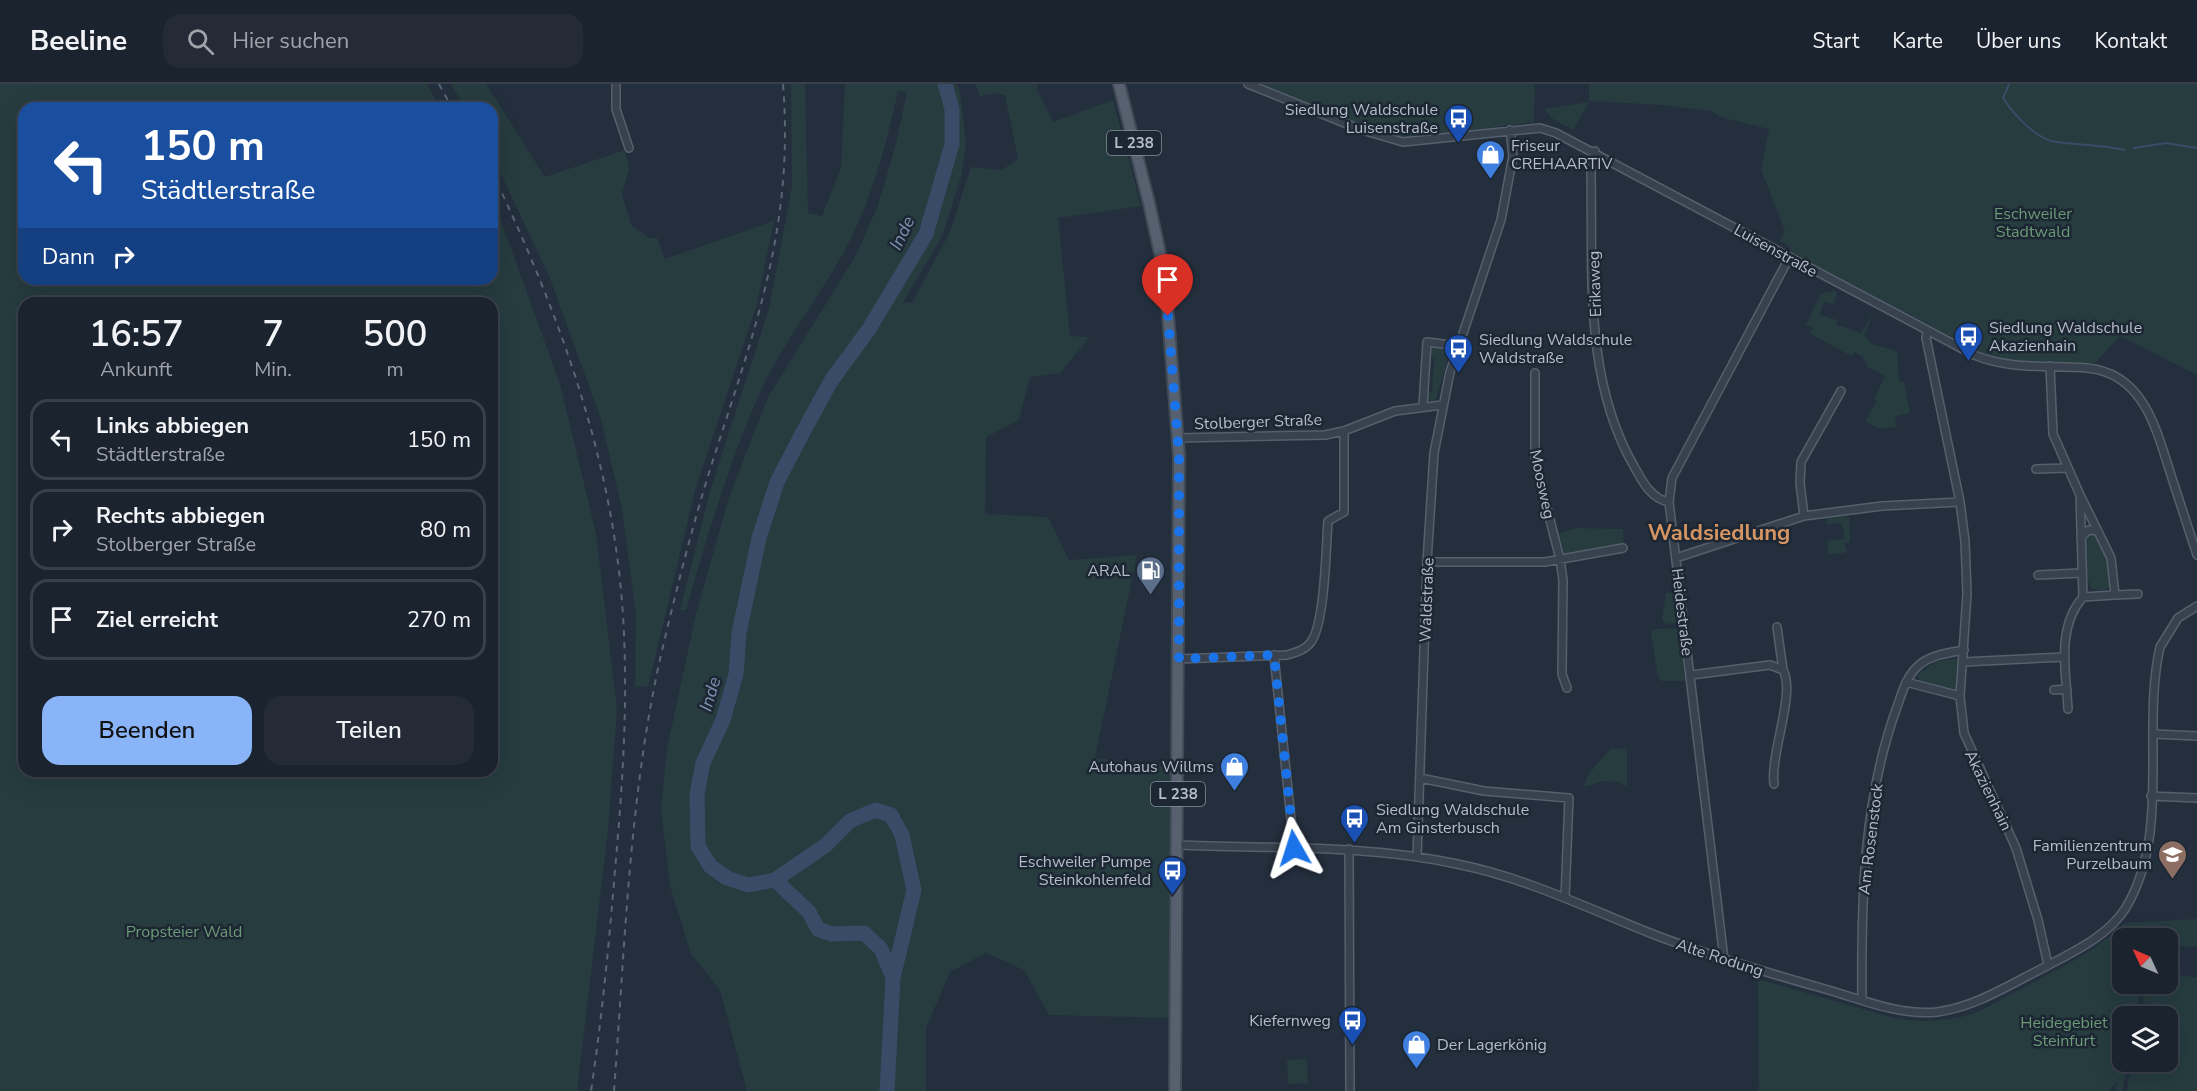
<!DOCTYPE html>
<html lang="de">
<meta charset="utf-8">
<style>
body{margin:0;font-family:"Nunito Sans",sans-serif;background:#242b36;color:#f1f3f6;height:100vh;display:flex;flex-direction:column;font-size:22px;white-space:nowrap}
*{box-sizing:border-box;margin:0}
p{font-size:20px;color:#a0a4aa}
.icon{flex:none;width:33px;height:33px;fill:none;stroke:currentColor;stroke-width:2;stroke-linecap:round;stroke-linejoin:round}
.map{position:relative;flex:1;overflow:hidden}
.drawer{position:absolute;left:18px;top:213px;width:480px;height:480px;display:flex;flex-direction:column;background:#1b232e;border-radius:18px;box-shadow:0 6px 24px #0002,0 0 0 2px #39404a}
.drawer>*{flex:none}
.banner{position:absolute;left:18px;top:18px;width:480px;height:183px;border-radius:18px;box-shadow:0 6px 24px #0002,0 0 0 2px #39404a;background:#1a4fa0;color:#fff;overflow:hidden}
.needle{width:39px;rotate:314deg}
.buttons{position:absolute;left:2112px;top:844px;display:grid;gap:12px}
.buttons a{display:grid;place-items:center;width:66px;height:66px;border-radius:12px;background:#1b232e;box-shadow:0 6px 24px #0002,0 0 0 2px #39404a;font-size:30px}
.pin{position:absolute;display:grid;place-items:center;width:51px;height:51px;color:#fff;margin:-62px -26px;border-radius:50% 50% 50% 0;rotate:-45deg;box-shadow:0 0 6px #0007}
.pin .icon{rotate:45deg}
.me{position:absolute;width:66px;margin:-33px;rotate:354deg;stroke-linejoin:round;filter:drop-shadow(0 0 4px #0008)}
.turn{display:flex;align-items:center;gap:21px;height:126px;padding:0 24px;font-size:27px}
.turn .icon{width:78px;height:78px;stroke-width:2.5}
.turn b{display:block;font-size:42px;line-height:51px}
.then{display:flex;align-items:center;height:57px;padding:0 24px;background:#0003;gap:12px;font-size:22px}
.eta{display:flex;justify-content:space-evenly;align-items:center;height:102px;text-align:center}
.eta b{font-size:36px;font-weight:600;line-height:42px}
.button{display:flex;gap:12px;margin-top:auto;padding:12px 24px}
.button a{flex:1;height:69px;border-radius:18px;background:#8ab4f8;color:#111;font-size:24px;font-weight:600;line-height:69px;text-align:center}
.button a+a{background:#242b36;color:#f1f3f6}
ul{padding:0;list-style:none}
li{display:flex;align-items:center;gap:18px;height:81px;margin:0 12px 9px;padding:0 12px;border:3px solid #39404a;border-radius:18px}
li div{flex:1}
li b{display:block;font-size:22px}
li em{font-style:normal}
header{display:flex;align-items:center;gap:36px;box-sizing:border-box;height:84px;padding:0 30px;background:#1b232e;border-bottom:2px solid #39404a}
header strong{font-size:28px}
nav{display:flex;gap:33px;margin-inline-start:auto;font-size:21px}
.search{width:420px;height:54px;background:#242b36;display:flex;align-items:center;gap:15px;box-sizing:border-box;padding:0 21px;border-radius:18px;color:#a0a4aa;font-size:22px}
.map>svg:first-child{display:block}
.green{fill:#263c3f;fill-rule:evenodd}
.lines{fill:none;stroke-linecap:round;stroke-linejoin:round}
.stream{stroke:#394c67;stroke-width:2}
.river{stroke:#394c67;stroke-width:15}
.minor-casing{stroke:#565f6c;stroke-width:10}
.primary-casing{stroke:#414a57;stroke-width:14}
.minor{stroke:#38414e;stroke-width:7}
.primary{stroke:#56606e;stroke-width:10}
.rail{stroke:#5a6575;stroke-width:2;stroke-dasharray:6 6;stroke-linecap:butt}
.route{stroke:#1a73e8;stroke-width:10;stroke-dasharray:0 18}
.labels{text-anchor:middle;stroke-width:5;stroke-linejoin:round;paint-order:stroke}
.shield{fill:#1d2633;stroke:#878f9c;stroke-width:1.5}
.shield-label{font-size:15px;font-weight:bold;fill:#b4bcc9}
.poi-label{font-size:16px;fill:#b4bcc9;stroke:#1d2633;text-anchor:end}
.park-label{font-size:16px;fill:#6b9a76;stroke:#1d2633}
.street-label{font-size:16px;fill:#b4bcc9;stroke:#1d2633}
.water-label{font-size:18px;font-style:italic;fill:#7c92b1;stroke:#1d2633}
.district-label{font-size:22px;font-weight:bold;fill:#d59563;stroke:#1d2633}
</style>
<header>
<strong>Beeline</strong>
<div class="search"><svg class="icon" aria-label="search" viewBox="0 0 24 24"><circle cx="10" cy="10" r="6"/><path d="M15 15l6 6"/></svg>Hier suchen</div>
<nav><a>Start</a><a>Karte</a><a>Über uns</a><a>Kontakt</a></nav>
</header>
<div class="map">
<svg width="2197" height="1007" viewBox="0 0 2197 1007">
<rect width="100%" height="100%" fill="#242f3e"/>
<path class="green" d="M0,0H427L440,24H24V195H492V119L500,134L560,300L596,449L617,625L608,746L577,1007H0ZM24,219H492V687H24Z
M451,0H486L545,93L625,66L629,85L622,110L631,141L649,154H657L665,175L774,137L756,223L696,403L648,603L635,602L636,531L622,425L601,335L549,192L492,71V24H465Z
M791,0H805L808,129L822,132L841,84L845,0H956L960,7L966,59L962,89L942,153L903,218L912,219L950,148L971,83L1002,86L1018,75L1005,11L997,9L980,12L975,0H1038L1037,5L1053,38L1113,16L1141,122L1058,134L1070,252L1090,253L1060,289L1030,293L1019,336L986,353L985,430L1048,433L1069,476L1137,471L1095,674L1171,683L1169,934L1049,931L1024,886L986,869L950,888L926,944V1007H747L720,906L691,870L670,802L661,725L667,664L696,530L729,413L768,313L855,173L877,124L896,60L907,8L898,7C886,62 872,116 845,166C818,216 782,259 759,311C728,381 707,453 686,526H680L710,407L769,225L792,102Z
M1258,0H1535L1534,38L1404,55L1333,31Z
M1589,0H2197V291L2120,252L2095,279L2005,278L1990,273L1792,169L1789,162L1780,157L1785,147L1761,86L1769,45L1720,33L1711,27L1662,21L1589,17Z
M1589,18L1573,46L1553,35L1544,25Z
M1832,206L1837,208L1834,220L1824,218L1820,231L1837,236L1836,240L1861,249L1874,227L1864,252L1872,260L1897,267L1899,298H1904L1910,329L1895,332L1897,343L1880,345L1865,337L1877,317L1874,315L1885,292L1868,283L1862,272L1855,268L1851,272L1808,248L1813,246L1810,241L1805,242L1821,210L1825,208L1830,209Z
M1434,262L1450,268L1435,318L1426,315V306L1432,309L1434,275L1428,271V266Z
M1849,433L1850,458L1844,459L1847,468L1829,471L1827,457L1844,455V445L1840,439L1826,440L1828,434Z
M1575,444L1623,445L1624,461L1565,471L1559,450Z
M2090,451H2097L2107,469L2111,499L2107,505L2098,507L2091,504L2086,492L2085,454Z
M1676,508L1678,539L1666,540L1662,536L1666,509Z
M1679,544L1685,597H1662L1658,593L1651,549L1654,545Z
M1956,574L1961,579L1960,600L1954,606L1920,598L1918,591L1935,578Z
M1611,664L1627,665V704L1619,698L1602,697L1584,703L1588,691Z
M2197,835V863L2182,862L2168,867V855H2122V900H2142L2136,933H2122V978H2128L2122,1007H2116L2117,998L2109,1007H1759L1758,895L1894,934C1919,938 1947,938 1972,930C1987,925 2002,914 2017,907C2058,885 2091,871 2125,839Z
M2168,889L2197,894V1007H2127L2132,978H2168V933H2140L2146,900H2168Z
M1307,975L1308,999L1288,1000L1287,976Z"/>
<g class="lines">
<path class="stream" d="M2009,0L2003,14C2013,30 2036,55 2056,58C2079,61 2102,61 2125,66
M2134,64L2166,59L2197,64"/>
<path class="river" d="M775,796L809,828L818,845L831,850L864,849L881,865L893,894
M887,1007L893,894L914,806L902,751L891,731L875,726L850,737L826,761L775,796L748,801L727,794L710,782L698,762L697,710L703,679L723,636L736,590L739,549L759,454L777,398L802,350L831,297L869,245L926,150L952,60V25L945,0"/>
<defs>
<path id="minor" d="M616,0V25L629,64
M1248,0L1362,46L1403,58L1540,44L1556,49L1974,271C2010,286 2049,281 2087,284C2143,289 2156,344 2170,388C2179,415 2188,443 2197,471
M1595,67L1591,88C1593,187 1583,296 1635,384C1643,399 1652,415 1669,418
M1927,247L1926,254L1960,418L1965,457L1967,510L1960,612L1964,649L2016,764L2038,836L2048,881
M2050,282L2053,350L2080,411
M1535,289V377L1560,475L1563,496L1562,590L1567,604
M1423,322L1427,258L1458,262
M1178,354L1325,351L1344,347L1395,327L1442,321
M2036,385L2067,384
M2080,411L2111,474L2115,511L2083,513Z
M1804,432L1800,399L1801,378L1841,307
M2081,453L2089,446L2098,447
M1676,474L1804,432L1882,422L1960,418
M1427,478H1545L1623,464
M2038,491L2082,489
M2115,511L2138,510
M1777,543L1783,586
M1274,571L1294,764
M1179,575L1287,571C1297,568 1305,566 1311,558C1325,539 1326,463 1328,437L1344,428V347
M1963,578L2065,573
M1691,591L1770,581L1783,586C1796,609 1770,669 1774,700
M1906,598L1960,612
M2054,606L2067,605
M2068,625C2066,587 2056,544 2083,513
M2153,650L2197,652
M1420,694L1484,707L1569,714L1565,814
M2151,712L2197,714
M1178,761C1271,765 1366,760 1457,780C1527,794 1589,825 1655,851C1711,872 1768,889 1825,905C1860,915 1900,932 1937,928C1975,923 2009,901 2043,884C2071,869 2107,853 2125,825C2172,749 2141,646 2160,563L2178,534L2197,522
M1349,765L1350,1007
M1417,773L1427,478L1434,369L1450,288L1501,136L1513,72L1510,46
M1724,875L1669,418L1672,394L1789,174
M1862,916C1861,817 1863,716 1897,623C1902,609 1906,593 1918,582C1930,571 1948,569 1964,566"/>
<path id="primary" d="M1119,0L1149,119L1165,192L1179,372L1175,1007"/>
</defs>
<use href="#minor" class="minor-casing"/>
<use href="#primary" class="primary-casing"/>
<use href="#minor" class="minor"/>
<use href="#primary" class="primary"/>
<path class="rail" d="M439,0L452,24
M492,88C547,203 594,325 614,451C632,562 625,674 615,786C609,860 602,933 591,1007
M614,1007C625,863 629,712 661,571C675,511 690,451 708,392C751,255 795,147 783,0"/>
</g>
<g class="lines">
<path class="route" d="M1168,232L1179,372V575L1274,571L1294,764"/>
</g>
<defs>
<symbol id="bus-pin" viewBox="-11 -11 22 30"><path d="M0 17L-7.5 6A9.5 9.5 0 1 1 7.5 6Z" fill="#1a4fb4" stroke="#1d2633"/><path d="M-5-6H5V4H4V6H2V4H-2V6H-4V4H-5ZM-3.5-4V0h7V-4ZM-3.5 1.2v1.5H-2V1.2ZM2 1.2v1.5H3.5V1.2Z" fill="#fff"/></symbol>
<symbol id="shop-pin" viewBox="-11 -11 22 30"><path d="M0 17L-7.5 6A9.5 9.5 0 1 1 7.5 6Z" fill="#3f7fe0" stroke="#1d2633"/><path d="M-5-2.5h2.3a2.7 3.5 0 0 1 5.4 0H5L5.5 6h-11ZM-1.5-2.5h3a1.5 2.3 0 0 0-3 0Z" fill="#fff"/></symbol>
<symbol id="fuel-pin" viewBox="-11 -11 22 30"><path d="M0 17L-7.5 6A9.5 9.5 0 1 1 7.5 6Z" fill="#5c6f8a" stroke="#1d2633"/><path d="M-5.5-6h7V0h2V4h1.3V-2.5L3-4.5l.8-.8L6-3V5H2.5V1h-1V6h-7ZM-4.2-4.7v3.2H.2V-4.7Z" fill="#fff"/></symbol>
<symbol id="school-pin" viewBox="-11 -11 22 30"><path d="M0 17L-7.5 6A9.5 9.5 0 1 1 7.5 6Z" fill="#8d6e63" stroke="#1d2633"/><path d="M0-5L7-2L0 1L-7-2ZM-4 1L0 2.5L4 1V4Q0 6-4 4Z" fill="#fff"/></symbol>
</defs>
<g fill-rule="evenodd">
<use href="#bus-pin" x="1442" y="18" width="33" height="45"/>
<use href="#shop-pin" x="1474" y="54" width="33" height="45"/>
<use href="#bus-pin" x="1952" y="236" width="33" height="45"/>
<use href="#bus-pin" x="1442" y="248" width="33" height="45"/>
<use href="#fuel-pin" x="1134" y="470" width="33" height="45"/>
<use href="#shop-pin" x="1218" y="666" width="33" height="45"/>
<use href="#bus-pin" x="1338" y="718" width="33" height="45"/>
<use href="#school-pin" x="2156" y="754" width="33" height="45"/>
<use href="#bus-pin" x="1156" y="770" width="33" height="45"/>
<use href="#bus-pin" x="1336" y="920" width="33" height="45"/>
<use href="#shop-pin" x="1400" y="944" width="33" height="45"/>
</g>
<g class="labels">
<g class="shield">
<rect x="1107" y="47" width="54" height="24" rx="4.5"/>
<rect x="1151" y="698" width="54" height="24" rx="4.5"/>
</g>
<g class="shield-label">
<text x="1134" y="64">L 238</text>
<text x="1178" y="715">L 238</text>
</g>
<g class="poi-label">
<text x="1438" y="31">Siedlung Waldschule<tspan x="1438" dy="18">Luisenstraße</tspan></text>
<text x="1511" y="67" text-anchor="start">Friseur<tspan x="1511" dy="18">CREHAARTIV</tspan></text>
<text x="1989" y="249" text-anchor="start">Siedlung Waldschule<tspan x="1989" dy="18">Akazienhain</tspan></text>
<text x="1479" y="261" text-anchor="start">Siedlung Waldschule<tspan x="1479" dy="18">Waldstraße</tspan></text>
<text x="1130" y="492">ARAL</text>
<text x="1214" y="688">Autohaus Willms</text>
<text x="1376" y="731" text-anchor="start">Siedlung Waldschule<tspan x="1376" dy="18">Am Ginsterbusch</tspan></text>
<text x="2152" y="767">Familienzentrum<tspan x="2152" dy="18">Purzelbaum</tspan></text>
<text x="1151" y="783">Eschweiler Pumpe<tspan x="1151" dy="18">Steinkohlenfeld</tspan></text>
<text x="1331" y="942">Kiefernweg</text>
<text x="1437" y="966" text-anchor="start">Der Lagerkönig</text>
</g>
<g class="park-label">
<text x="2033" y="135">Eschweiler<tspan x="2033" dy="18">Stadtwald</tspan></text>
<text x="184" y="853">Propsteier Wald</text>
<text x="2064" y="944">Heidegebiet<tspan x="2064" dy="18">Steinfurt</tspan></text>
</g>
<g class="street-label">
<text transform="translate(1776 166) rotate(29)" y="6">Luisenstraße</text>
<text transform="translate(1594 200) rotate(-92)" y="6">Erikaweg</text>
<text transform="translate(1258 337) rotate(-2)" y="6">Stolberger Straße</text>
<text transform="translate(1543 400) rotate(78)" y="6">Moosweg</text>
<text transform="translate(1426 516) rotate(-88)" y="6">Waldstraße</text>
<text transform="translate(1683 528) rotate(83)" y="6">Heidestraße</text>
<text transform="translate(1989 706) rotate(64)" y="6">Akazienhain</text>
<text transform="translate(1870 755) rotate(-83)" y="6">Am Rosenstock</text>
<text transform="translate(1720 873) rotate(18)" y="6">Alte Rodung</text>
</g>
<g class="water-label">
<text transform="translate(902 149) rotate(-64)" y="6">Inde</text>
<text transform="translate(710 610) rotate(-73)" y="6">Inde</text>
</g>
<g class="district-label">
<text x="1719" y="456">Waldsiedlung</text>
</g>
</g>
</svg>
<div class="buttons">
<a><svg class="needle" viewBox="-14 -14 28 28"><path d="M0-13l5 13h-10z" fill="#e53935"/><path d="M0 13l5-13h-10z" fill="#a0a4aa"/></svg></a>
<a><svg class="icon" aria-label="layers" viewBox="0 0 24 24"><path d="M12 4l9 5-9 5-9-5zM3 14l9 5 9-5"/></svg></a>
</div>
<div class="pin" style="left:1168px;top:232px;background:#d93025"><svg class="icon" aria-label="arrive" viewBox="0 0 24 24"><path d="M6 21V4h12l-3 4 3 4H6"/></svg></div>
<svg class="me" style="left:1294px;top:764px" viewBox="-20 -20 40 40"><path d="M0-17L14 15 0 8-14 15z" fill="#1a73e8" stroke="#fff" stroke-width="4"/></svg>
<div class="banner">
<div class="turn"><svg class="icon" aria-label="left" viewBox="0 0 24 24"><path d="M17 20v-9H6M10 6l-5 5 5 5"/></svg><div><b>150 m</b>Städtlerstraße</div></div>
<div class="then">Dann<svg class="icon" aria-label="right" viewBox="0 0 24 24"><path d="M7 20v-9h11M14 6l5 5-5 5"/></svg></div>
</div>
<section class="drawer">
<div class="eta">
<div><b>16:57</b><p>Ankunft</p></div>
<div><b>7</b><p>Min.</p></div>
<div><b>500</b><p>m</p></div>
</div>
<ul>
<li><svg class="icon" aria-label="left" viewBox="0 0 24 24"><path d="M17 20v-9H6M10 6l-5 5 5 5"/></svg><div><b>Links abbiegen</b><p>Städtlerstraße</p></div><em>150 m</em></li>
<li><svg class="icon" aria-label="right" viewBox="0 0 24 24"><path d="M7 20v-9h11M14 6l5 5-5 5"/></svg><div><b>Rechts abbiegen</b><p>Stolberger Straße</p></div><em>80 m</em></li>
<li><svg class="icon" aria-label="arrive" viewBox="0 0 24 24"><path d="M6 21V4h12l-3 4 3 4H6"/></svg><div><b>Ziel erreicht</b></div><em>270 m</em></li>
</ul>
<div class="button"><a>Beenden</a><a>Teilen</a></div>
</section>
</div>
